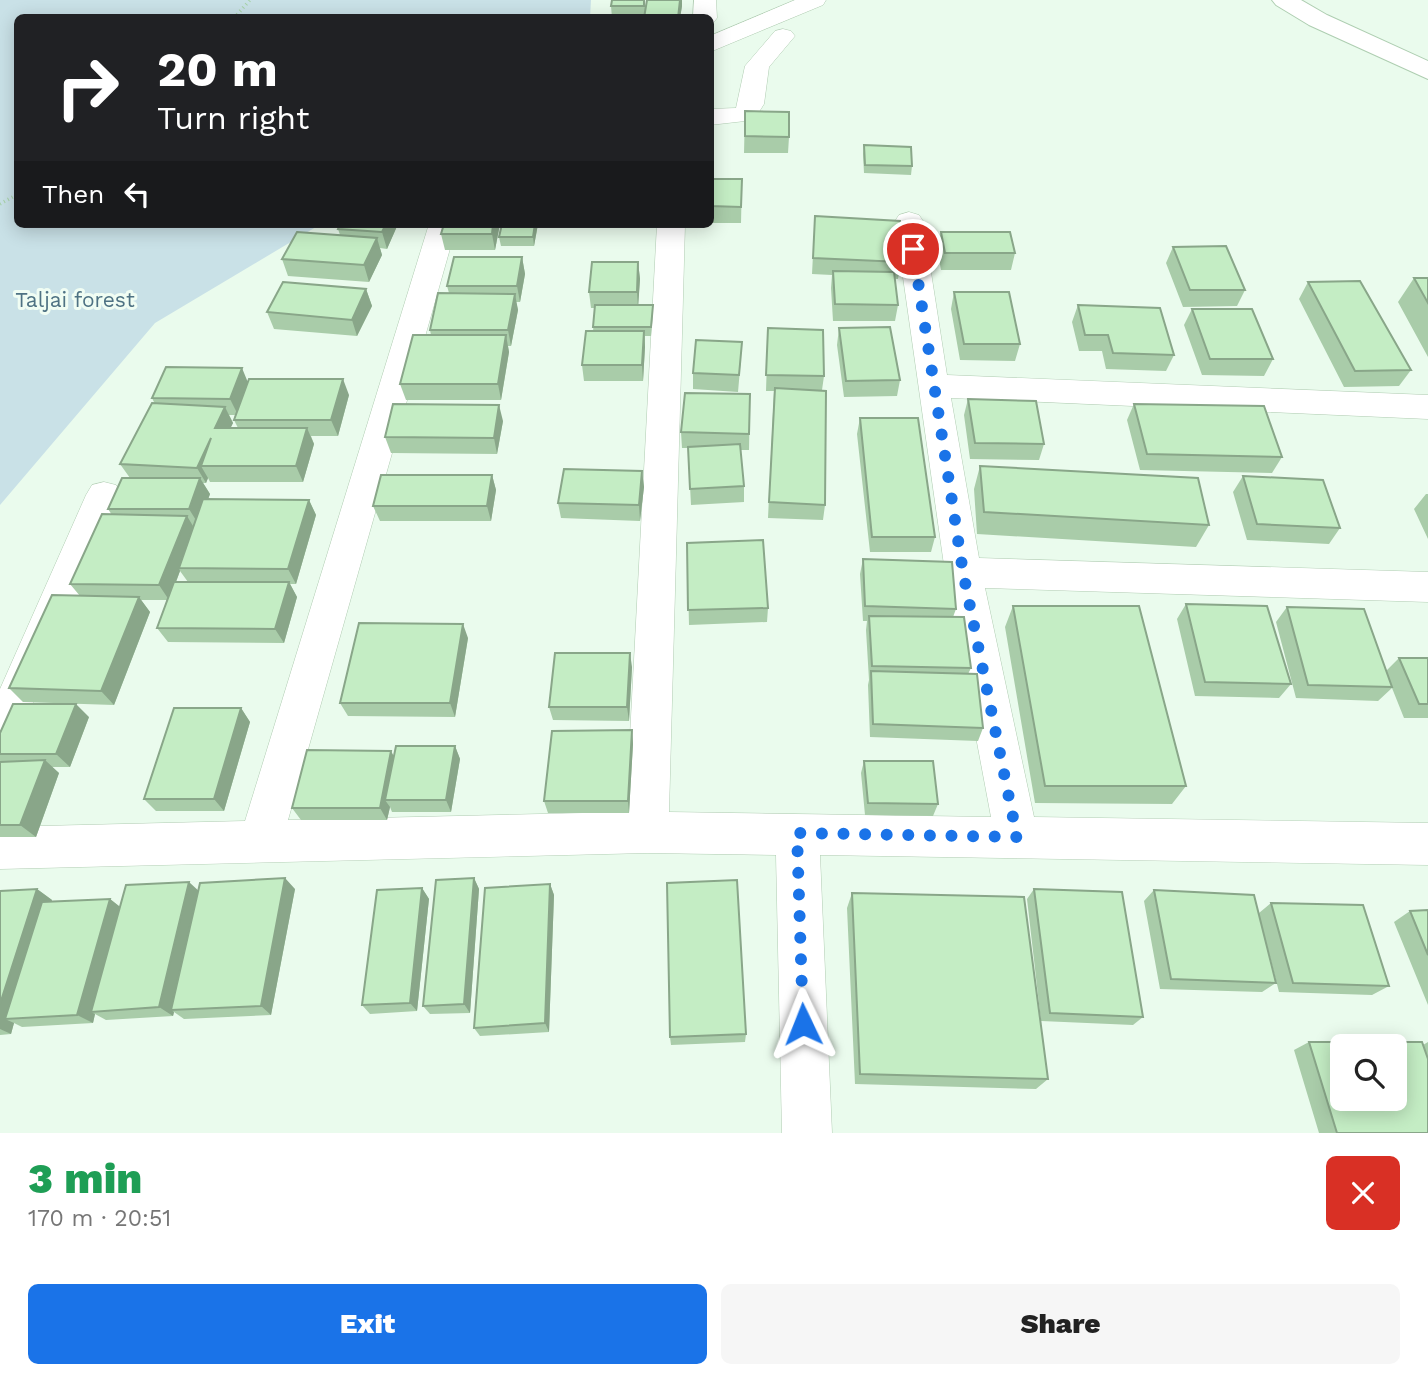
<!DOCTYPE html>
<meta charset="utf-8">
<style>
body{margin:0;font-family:"Work Sans",sans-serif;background:#f6f6f6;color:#222;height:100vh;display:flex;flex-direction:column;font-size:26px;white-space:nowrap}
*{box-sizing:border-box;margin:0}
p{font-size:23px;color:#767676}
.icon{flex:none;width:38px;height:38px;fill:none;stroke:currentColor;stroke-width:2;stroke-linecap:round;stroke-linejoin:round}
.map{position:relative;height:1133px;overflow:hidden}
.panel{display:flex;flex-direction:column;background:#fff;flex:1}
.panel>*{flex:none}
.banner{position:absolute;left:14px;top:14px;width:700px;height:214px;border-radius:10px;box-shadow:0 4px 18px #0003;background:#202124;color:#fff;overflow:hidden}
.tools{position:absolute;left:1330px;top:1034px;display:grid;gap:14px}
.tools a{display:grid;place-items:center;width:77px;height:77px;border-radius:10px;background:#fff;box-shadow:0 4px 18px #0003;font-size:35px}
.pin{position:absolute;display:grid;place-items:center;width:60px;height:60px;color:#fff;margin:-30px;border:4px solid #fff;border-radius:50%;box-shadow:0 2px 7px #0007}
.me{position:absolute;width:77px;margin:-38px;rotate:358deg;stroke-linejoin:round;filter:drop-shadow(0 0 5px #0008)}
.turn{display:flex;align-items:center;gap:24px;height:147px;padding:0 28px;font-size:32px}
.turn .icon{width:91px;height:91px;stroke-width:2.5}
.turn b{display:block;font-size:49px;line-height:60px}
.then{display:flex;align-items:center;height:66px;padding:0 28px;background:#0003;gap:14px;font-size:26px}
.round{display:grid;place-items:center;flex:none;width:74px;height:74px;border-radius:10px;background:#f6f6f6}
.overview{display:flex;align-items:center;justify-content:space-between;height:119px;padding:0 28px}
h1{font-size:42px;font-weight:800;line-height:52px;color:#1e9e55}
.cta{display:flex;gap:14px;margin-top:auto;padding:14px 28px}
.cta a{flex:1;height:80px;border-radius:10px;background:#1a73e8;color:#fff;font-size:28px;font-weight:800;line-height:80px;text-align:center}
.cta a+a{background:#f6f6f6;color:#222}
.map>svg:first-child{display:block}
.green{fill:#c9e1e7}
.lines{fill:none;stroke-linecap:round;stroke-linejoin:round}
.street-casing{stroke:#b0ccb2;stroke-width:1}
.secondary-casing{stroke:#aeceb1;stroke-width:2}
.path{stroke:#a7d2a7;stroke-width:3.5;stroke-dasharray:1 3.5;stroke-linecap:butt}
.street{fill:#fff;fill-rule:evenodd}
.secondary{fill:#fff;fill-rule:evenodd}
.wall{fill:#a9cca9;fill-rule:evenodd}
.shaded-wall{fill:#89a689}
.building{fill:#c4edc4;stroke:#89a689;stroke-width:2;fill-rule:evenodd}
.route{stroke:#1a73e8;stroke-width:12;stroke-dasharray:0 21.6}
.labels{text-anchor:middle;stroke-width:6;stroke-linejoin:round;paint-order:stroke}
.park-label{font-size:21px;fill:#4e7283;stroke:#f0fdf3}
</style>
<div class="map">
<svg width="1428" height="1133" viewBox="0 0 1428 1133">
<rect width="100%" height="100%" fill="#eafbed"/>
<path class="green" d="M0,0H591L590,18H18V224H321L155,323L0,505Z"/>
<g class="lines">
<defs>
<path id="street" d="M694,0H716L717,18L713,23L710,24V18H693Z
M795,0H826L823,5L710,52V36Z
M783,29L791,31L795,36L769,67L764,104L754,120L710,125V109L736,108L745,66L775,31Z
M909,212L919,215L923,221L947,375L1428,395V419L951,398L979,558L1428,572V602L985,588L1034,817L1428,823V865L820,855L832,1133H782L776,855L647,853L0,869V827L245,821L429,224H457L288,820L626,812L657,224H685L669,812L991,817L945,572L895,221L899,215Z
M104,482L116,485L122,495L14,748L0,753V689L86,495L92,485Z"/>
<path id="secondary" d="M1272,0H1301L1327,15L1428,61V79L1309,25L1276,5Z"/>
</defs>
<use href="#street" class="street-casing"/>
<use href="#secondary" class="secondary-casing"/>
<path class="path" d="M234,18L250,0
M0,204L18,194"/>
<use href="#street" class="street"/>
<use href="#secondary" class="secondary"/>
</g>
<path class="wall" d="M611,6H682L680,18H612Z
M745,111L789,137L788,153H744Z
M864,145L912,166L911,175L864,173L863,154Z
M710,179H742L741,223H710Z
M815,216L901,262L898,279H895L898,305L895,321H833L831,288L832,275L812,274Z
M340,224H398L387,249L380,248L382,255L369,282L288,276L282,259L340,235L338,229Z
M444,224H500L495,250H445L441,234Z
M538,224L534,246H501L499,237Z
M625,224H665V227L625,228Z
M941,232L1015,253L1011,270H941L937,248Z
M1173,247L1245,290L1237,306L1183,307L1166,263Z
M522,257L525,274L520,302H516L518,310L511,346H508L509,352L501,400H406L400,384L431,335L430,330L449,293L447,286Z
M638,262L640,279L638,305H653V314L651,336H645V347L643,381H584L582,365L593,331L595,308H591L589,292Z
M1414,278H1428V357L1398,302Z
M1308,282L1411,370L1399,386L1344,387L1299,299Z
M366,289L372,306L357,336L274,329L267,312Z
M954,292L1020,344L1015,361L960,360L951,309Z
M1078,305L1174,355L1166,371L1106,369L1102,351H1079L1072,322Z
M1192,309L1273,359L1264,376L1202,375L1184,325Z
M768,328L824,376L822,390L825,505L823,520L768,518L774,391H766Z
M839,328L900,380L897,396L844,397L837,345Z
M741,358L738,392L693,389V373Z
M248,381L349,395L338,436H311L314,444L303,482H210L208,478L206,483H203L210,494L208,499L309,500L316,515L296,584H290L297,597L284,643L168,642L157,628L167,600H141L150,612L114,705L23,702L9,688L80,596L70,584L112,515L108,509L130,478L120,464L155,404L152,398ZM229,415H235L234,420L238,428H230L233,423ZM180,571L188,582H176Z
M750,394L749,450H740L744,486V502L691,505L688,448H682L681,432Z
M968,399L1044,444L1039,460L970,459L964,415Z
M1134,404L1282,457L1272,473L1140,470L1127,420Z
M860,418L935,537L931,552H870L857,434Z
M503,421L497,454L391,453L385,437Z
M980,466L1209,525L1196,547L977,534L974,489Z
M642,471L644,487L640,521L561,518L558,503Z
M492,475L496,490L491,521H380L373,506Z
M1243,476L1340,528L1329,544L1247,540L1233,492Z
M1426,494H1428V539L1414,509Z
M687,543L768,608L767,622L689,625Z
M863,559L956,609L953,617L971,668L968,674L983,728L978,741L870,737L868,685L869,680L866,630L867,621H863L860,574Z
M1186,604L1291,684L1279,698L1195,696L1177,619Z
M1013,606L1186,786L1172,804L1035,803L1005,627Z
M1287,607L1386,671L1399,658H1428V718H1404L1392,688L1378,701L1296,698L1276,622Z
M468,638L455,717L348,716L340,703Z
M632,667L629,721L553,720L549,707Z
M241,708L250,722L224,811H156L144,799Z
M89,717L70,767H52L59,773L36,837H0V733Z
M632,730L633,744L629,813H548L544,801Z
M455,746L460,759L451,812H392L390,807L387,820H301L292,808L394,756Z
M864,761L938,804L933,816L865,815L861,773Z
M474,878L479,889L470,1013L430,1014L423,1006Z
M550,884L554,895L549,1032L480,1036L474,1028Z
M422,888L429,899L417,1011L370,1014L362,1005Z
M37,889L52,900V902L110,899L120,907L199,890L295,889L271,1015L184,1019L174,1012L173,1016L106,1020L95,1014L93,1023L22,1027L14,1023L11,1034L0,1035V891Z
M1034,889L1143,1017L1133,1025L1041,1021L1027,899Z
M1154,890L1259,913L1271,903L1389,986L1372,995L1279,992L1260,918L1276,983L1262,992L1160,989L1144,901Z
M852,893L1048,1079L1036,1089L855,1084L847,908Z
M1428,910V1005L1394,922L1410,911Z
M746,1034L745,1042L671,1045L670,1037Z
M1309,1042L1423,1045L1428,1042V1133H1319L1294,1050Z"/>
<path class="shaded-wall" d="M680,0H682V6L680,18H678Z
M386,224H398L387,249L382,232Z
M493,224H500L495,250L492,234Z
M535,224H538L534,246L533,237Z
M377,238L382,255L369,282L364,265Z
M522,257L525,274L520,302L517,286Z
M638,262L640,279L638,309L637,292Z
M366,289L372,306L357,336L352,320Z
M515,294L518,310L511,346L508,330Z
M644,331L645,347L643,381L642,365Z
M506,335L509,352L501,400L498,384Z
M242,368L249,385L238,415L230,399Z
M343,379L349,395L338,436L331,420Z
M499,405L503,421L497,454L494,438Z
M225,407L233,423L223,444L215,428Z
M307,428L314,444L303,482L296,466Z
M211,438L201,466L208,478L206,483L197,468Z
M642,471L644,487L640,521L639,505Z
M492,475L496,490L491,521L487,506Z
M200,478L210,494L199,525L189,509Z
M309,500L316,515L296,584L288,569Z
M187,516L196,531L179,568L180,571L169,600L159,585Z
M289,582L297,597L284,643L275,629Z
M139,597L150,612L114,705L101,691Z
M463,624L468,638L455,717L450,703Z
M630,653L632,667L629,721L627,707Z
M76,704L89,717L70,767L56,754Z
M241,708L250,722L224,811L214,799Z
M632,730L633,744L629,813L628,801Z
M455,746L460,759L451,812L446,800Z
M391,751L398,764L385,800L390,807L387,820L380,808Z
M45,760L59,773L36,837L20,825Z
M285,878L295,889L271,1015L261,1006Z
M474,878L479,889L470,1013L464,1004Z
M189,882L201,893L171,1010L174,1012L173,1016L159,1007Z
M550,884L554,895L549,1032L545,1023Z
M422,888L429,899L417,1011L410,1003Z
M37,889L52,900L16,1018L5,1019L14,1023L11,1034L0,1029V1004Z
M110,899L124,910L91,1012L95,1014L93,1023L77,1015Z"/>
<path class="building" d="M612,0H644V6H611Z
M647,0H680L678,18H644Z
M745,111L789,112V137L745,136Z
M864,145L911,147L912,166L865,165Z
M710,179H742L741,207L710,206Z
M815,216L900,221L901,262L813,258Z
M340,224H386L382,232L338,229Z
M444,224H493L492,234H441Z
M502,224H535L533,237H499Z
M297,232L377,238L364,265L282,259Z
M941,232H1010L1015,253H945Z
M1226,246L1245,290H1190L1173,247Z
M454,257H522L517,286H447Z
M592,262H638L637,292H589Z
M833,271L894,272L898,305L835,304Z
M1414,278H1428V303Z
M1360,281L1411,370L1355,371L1308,282Z
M283,282L366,289L352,320L267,312Z
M954,292H1009L1020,344H964Z
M438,293L515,294L508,330H430Z
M595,305H653L651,327H593Z
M1078,305L1160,308L1174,355L1113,353L1108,335H1085Z
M1192,309H1252L1273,359H1210Z
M890,327L900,380L846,381L839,328Z
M768,328L823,330L824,376L766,375Z
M586,331H644L642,365H582Z
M413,335H506L498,384H400Z
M696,340L742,342L739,375L693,373Z
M166,367L242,368L230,399L152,398Z
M249,379H343L331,420H234Z
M775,388L826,391L825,505L769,502Z
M685,393L750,394L749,434L681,432Z
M968,399L1036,401L1044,444L975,443Z
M152,403L225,407L215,428H307L296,466H201L211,438L197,468L120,464Z
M393,404L499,405L494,438L385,437Z
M1134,404L1264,406L1282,457L1147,454Z
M860,418H918L935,537H872Z
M740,444L744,486L690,489L688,447Z
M980,466L1198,478L1209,525L984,512Z
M564,469L642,471L639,505L558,503Z
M381,475H492L487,506H373Z
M1243,476L1323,480L1340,528L1257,524Z
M122,478H200L189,509H108Z
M203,499L309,500L288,569L179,568Z
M102,514L187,516L159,585L70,584Z
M763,540L768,608L688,610L687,543Z
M863,559L952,562L956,609L865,606Z
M174,582H289L275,629L157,628Z
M52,595L139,597L101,691L9,688Z
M1186,604L1267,606L1291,684L1205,682Z
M1013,606H1139L1186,786H1045Z
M1287,607L1364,609L1392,687L1308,685Z
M869,616L964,617L971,668L872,666Z
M359,623L463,624L450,703H340Z
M555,653H630L627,707H549Z
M1399,658H1428V704H1419Z
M871,671L977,674L983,728L873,724Z
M13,704H76L56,754H0V733Z
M174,708H241L214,799H144Z
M632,730L628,801H544L552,731Z
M396,746H455L446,800H385Z
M307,750L391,751L380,808H292Z
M45,760L20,825H0V762Z
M864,761H933L938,804L868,803Z
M285,878L261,1006L171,1010L200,883Z
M474,878L464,1004L423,1006L436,880Z
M737,880L746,1034L670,1037L667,883Z
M189,882L159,1007L91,1012L126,885Z
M550,884L545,1023L474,1028L485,888Z
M422,888L410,1003L362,1005L377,890Z
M37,889L0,1004V891Z
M1034,889L1122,892L1143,1017L1050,1013Z
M1154,890L1254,895L1276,983L1171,979Z
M852,893L1024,897L1048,1079L860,1074Z
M110,899L77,1015L5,1019L42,902Z
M1271,903L1363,905L1389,986L1293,983Z
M1428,910V955L1410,911Z
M1309,1042H1422L1428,1059V1133H1337ZM1342,1046H1395V1099H1342Z"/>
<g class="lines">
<path class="route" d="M803,1024L797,833L1017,837L963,572L913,249"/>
</g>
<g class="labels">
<g class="park-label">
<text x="75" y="307">Taljai forest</text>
</g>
</g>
</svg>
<div class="tools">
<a><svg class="icon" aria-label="search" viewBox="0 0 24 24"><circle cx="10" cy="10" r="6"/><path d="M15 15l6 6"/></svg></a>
</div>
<div class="pin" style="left:913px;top:249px;background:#d93025"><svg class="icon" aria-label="arrive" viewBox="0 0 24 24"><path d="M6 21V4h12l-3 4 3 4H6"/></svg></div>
<svg class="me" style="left:803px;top:1024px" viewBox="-20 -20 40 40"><path d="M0-17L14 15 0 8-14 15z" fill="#1a73e8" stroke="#fff" stroke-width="4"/></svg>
<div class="banner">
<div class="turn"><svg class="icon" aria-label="right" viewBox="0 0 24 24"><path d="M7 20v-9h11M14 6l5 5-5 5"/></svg><div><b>20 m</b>Turn right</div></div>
<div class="then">Then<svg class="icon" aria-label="left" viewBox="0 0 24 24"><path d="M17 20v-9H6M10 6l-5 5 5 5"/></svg></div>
</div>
</div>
<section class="panel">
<div class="overview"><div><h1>3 min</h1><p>170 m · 20:51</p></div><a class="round" style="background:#d93025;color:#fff"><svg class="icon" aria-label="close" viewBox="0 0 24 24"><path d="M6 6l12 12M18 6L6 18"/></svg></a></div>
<div class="cta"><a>Exit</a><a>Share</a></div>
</section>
